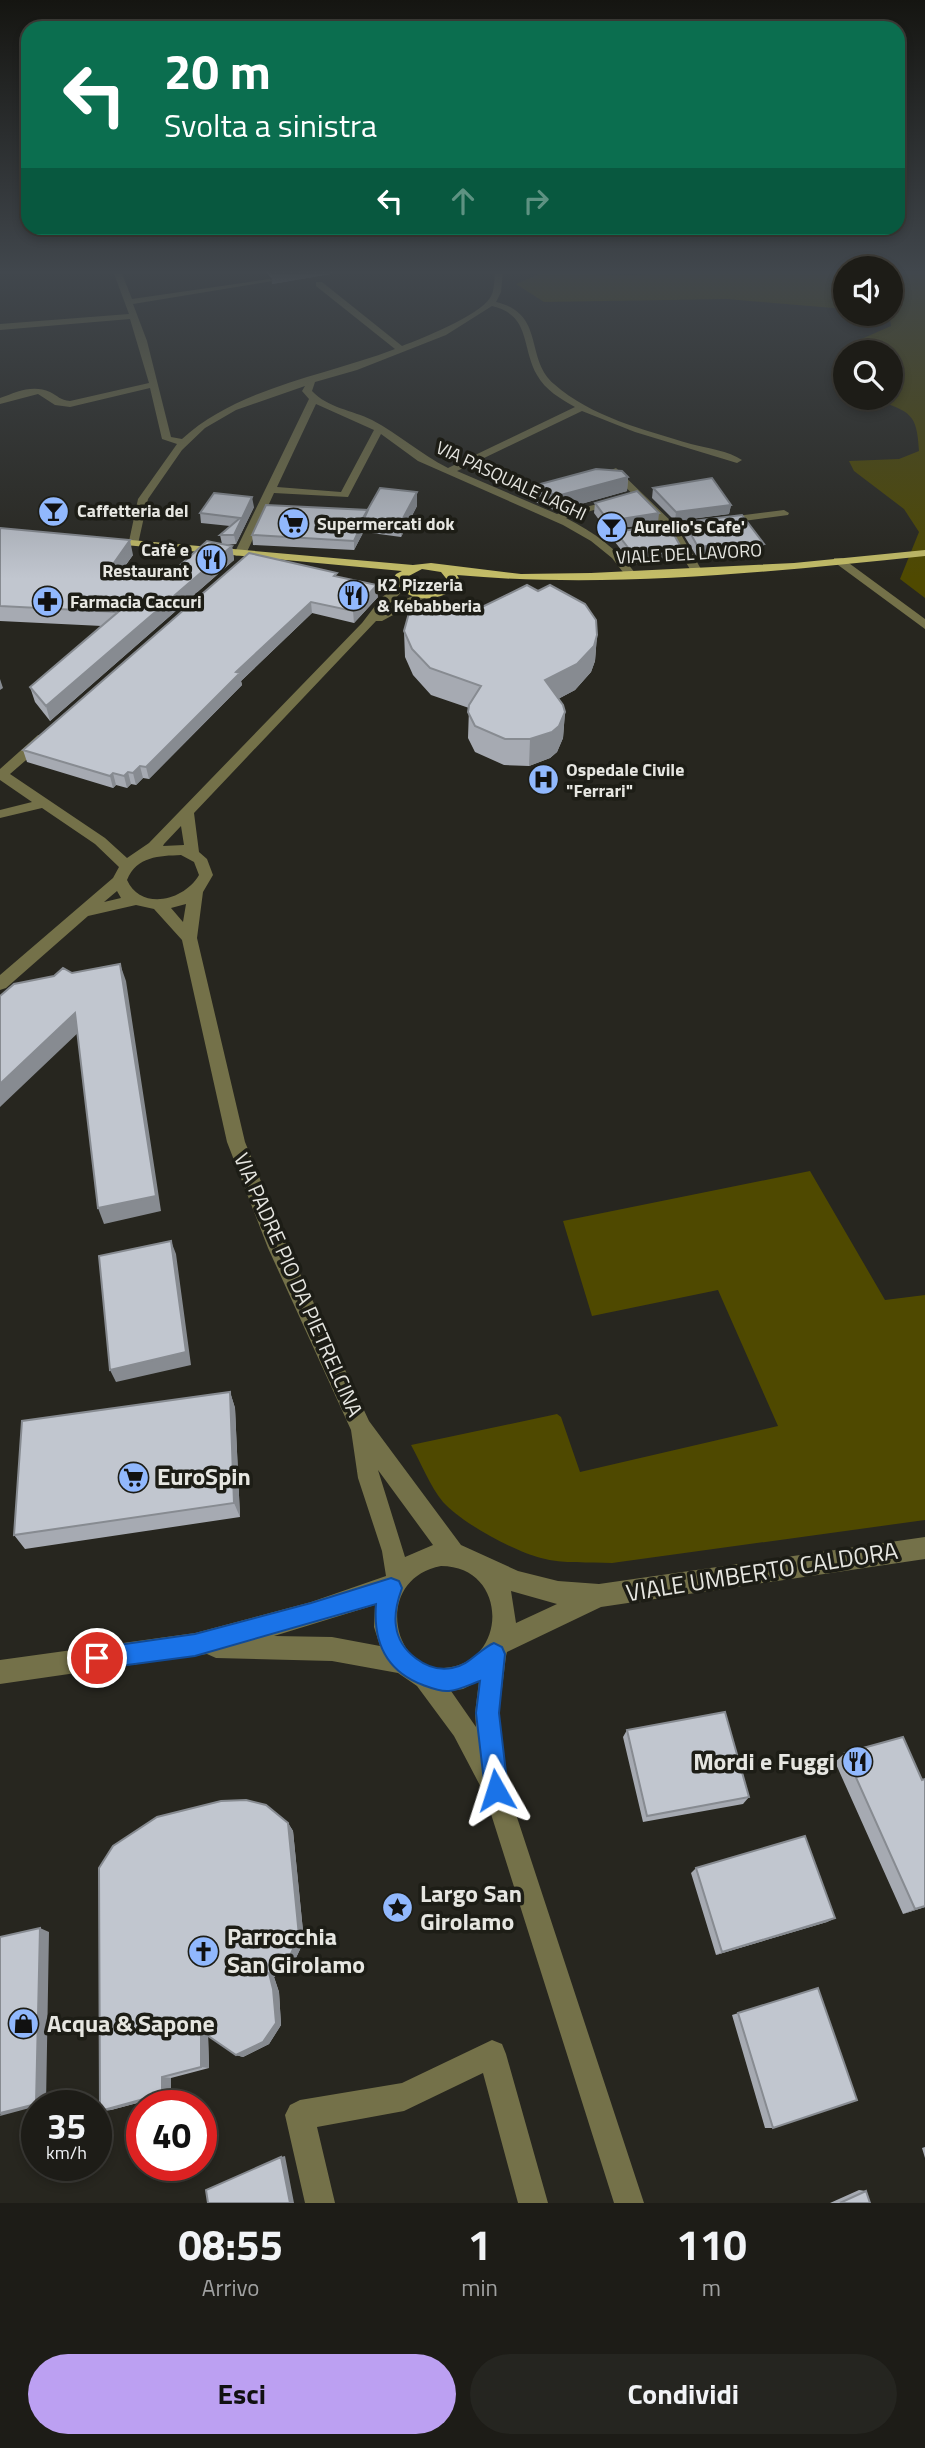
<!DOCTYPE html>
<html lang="it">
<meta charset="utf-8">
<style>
body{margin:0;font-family:"Titillium Web",sans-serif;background:#252520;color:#f1f3f6;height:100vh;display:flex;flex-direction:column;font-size:26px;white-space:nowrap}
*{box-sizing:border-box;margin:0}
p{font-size:23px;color:#a0a1a1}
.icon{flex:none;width:38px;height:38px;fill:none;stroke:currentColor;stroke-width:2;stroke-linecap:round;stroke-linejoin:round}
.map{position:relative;height:2203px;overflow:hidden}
.details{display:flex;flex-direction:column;background:#1d1c17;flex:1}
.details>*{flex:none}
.guide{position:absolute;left:21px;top:21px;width:884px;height:214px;border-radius:21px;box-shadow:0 4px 10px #0003,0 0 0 2px #3b3a36;background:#0b6e4f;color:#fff;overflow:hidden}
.fabs{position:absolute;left:833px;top:256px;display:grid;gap:14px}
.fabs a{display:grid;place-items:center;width:70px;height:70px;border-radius:50%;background:#1d1c17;box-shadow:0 4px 10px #0003,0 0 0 2px #3b3a36;font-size:35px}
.speed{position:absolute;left:21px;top:2090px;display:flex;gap:14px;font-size:35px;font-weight:700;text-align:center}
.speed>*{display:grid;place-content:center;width:91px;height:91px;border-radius:50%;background:#1d1c17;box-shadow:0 4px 10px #0003,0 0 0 2px #3b3a36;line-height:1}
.speed small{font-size:18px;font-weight:400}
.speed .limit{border:10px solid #d22;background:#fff;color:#111}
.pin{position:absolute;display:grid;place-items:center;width:60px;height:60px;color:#fff;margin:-30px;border:4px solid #fff;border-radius:50%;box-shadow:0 2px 7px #0007}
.me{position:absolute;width:77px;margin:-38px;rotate:354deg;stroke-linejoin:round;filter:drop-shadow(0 0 5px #0008)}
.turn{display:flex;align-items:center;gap:24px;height:147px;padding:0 28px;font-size:32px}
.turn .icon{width:91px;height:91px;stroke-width:2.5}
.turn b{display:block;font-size:49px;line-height:60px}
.lanes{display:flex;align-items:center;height:66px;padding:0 28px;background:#0003;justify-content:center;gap:35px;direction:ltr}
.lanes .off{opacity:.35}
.eta{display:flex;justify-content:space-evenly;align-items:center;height:119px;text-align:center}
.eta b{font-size:42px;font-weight:700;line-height:49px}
.button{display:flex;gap:14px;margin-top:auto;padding:14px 28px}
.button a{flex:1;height:80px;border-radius:42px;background:#bca0f2;color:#111;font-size:28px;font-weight:700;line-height:80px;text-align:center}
.button a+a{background:#252520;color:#f1f3f6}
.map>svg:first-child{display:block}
.green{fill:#4f4900}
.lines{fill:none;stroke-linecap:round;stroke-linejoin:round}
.minor{fill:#747149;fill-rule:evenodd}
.major{fill:#c4bd67;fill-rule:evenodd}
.wall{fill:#a6aab2}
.shaded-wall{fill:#878b91}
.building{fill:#c1c6cf;stroke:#878b91;stroke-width:2}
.route{fill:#1a73e8;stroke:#114b97;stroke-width:2}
.labels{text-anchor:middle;stroke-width:7;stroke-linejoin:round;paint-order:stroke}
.far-street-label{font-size:18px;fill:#e6e6e1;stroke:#1d1d16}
.far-poi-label{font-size:18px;font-weight:bold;fill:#e6e6e1;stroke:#1d1d16;text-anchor:start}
.street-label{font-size:21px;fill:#e6e6e1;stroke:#1d1d16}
.near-poi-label{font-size:24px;font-weight:bold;fill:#e6e6e1;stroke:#1d1d16;text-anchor:start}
.near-street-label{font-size:24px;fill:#e6e6e1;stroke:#1d1d16}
</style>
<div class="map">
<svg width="925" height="2203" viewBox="0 0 925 2203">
<rect width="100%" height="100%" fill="#27261f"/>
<path class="green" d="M713,271H845V309L727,299L544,302L516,284L542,273L632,275Z
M891,271H925V598L900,579L919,532L904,509L854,471L849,461L899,459L919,451C917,412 910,413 876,399L891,397V352H864L857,341L891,326L890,318L876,313H891Z
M810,1171L885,1300L925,1295V1520L612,1563C590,1562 563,1564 541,1558C513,1551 462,1523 443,1502C430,1486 421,1463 411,1445L557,1414L561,1417L580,1472L778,1426L718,1290L592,1316L563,1221Z"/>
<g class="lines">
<path class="minor" d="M113,271H121L132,299L269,279L273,281L133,304L147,341L171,437L182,439C239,387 325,376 395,349L316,286V282H322L402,346C423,338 478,316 490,298C495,290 494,280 495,271H503L501,292L496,302C546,314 524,358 554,384C591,417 645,430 691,444C707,448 729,451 742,460L737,463L635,432L582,411L457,471L557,514L622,498V502L566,518C594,532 617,549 636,574L630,577L626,576L612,558L591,541L563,525L418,461L381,434L348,497L274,493L246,554L236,556L234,554L309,399L302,391L305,386L236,410L205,428L182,450L148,499L138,544L128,546L138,499L177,444L162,439L150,388L70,407L55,405L38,394L0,404V398C16,392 33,384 50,392C58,396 60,400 70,401L149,383L130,319L0,330V324L129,314ZM492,306C531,315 521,347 537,375C545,390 561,399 575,407L448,468C420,454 399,434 372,420C352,410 328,408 312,391L315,382L357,370L446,335ZM316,404L374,430L341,492L277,487Z
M616,468L676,526L701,569L699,571H691L667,530L614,475L606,472Z
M784,510L789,513L788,515L721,524L716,521L721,518Z
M834,558H842L925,619V629L834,562Z
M401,584L407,587L385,608L420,593L430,595L382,621H376L194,813L199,852L207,859L213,875L203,892L197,938L245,1142L288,1248L369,1421L461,1545L518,1571L558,1581L599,1584L925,1537V1559L601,1607L507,1652L506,1656L499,1713L506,1784L644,2203H614L485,1795L454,1736L417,1686L398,1673L332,1661L216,1658L207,1654L0,1684V1660L195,1633L311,1602L386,1576L382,1551L358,1478L351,1430L268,1248L227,1142L182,940L154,909L136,905L88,916L6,988L0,990V975L113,878L119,867L95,844L42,808L0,818V810L32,802L0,780V769L38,735H48V741L10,774L105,838L127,858L149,843L362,623L382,597ZM181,826L184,845L163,846L164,844ZM181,855L194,862L199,875C184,901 141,911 127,880C137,856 159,856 181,855ZM117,891L121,898L104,902ZM186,904L183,922L171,908ZM378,1470L433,1545L405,1557ZM441,1566C509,1566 509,1664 444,1668C392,1672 373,1579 441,1566ZM511,1591L557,1604L516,1623ZM375,1605L374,1627L380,1646L332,1637L274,1636ZM479,1681L475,1713L476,1727L451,1691L463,1689Z
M492,2040L502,2044L506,2054L548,2203H518L483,2073L404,2111L317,2127L335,2203H305L285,2115L290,2105L300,2100L402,2083Z"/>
<path class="major" d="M108,538L413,565L431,563L521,574L591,573L794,563L925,550V556C771,572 611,589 457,575L461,582C443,604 409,604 392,581L396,574L402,571L104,543L102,541ZM422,569L441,572L449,582C436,593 421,595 407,585L405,578Z"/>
</g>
<path class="wall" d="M266,271H348L272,284V278L269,276Z
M628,477L627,491L556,511L533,501V486Z
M653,488L731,505L729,514L675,521L652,498Z
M595,503L658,523L620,528L608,532L594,513Z
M417,506L401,537L364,532V531L354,550L253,545L252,535L368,510Z
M254,507L236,544L226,545L232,546L234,560L50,721L35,702L30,687L102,626L0,621V528L133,555L123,569L167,577L222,544L220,535L230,526L201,523L200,513Z
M684,522L764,544L762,553L725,557L726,553L697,557L682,532Z
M616,532L680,559L632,564L615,542Z
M337,576L378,597L354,623L312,613L241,681L242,685L149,779L143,778L136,785L131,784L127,788L116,785L113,788L27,762L23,750Z
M404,631L597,635L595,661L591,672L575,690L558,699L565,712L563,738L557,752L550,758L529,766L504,765L475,752L468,738L469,708L431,695L413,675L405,657Z
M230,1392L235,1408L240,1517L25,1549L14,1535Z
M627,1730L749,1797L743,1804L643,1822L623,1737Z
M845,1753L925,1907L903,1914L835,1762Z
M288,1823L293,1831L304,1941L294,1962L274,1977L279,1992L281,2025L269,2044L243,2057L236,2055L208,2036L209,2068L171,2078V2094L111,2110L100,2111Z
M696,1868L835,1918L827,1922L716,1955L691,1873Z
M818,1988L773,2128H765L732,2015Z
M925,2147V2158L922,2148Z
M859,2190L866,2191L870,2203H830Z"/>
<path class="shaded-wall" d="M271,271H348L272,284Z
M628,477L627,491L556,511L557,496Z
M417,492V506L401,537V522Z
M252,497L254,507L236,544L234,535Z
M731,505L729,514L675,521L676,512Z
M659,513L658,523L620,528L608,532L609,522L621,519Z
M363,521L364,531L354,550V541Z
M130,540L133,555L114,581L111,567Z
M728,544L726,553L697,557L698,547Z
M232,546L234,560L50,721L46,706Z
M682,549L680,559L632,564L633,554Z
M377,585L378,597L354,623L353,611Z
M311,602L312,613L241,681L242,685L149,779L146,767L236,672Z
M597,635L595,661L591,672L575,690L543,707L545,680Z
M0,679L3,688L0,690Z
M565,712L563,738L557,752L550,758L529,766L530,739Z
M140,766L143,778L136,785L133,773Z
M128,772L131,784L127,788L124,776Z
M113,773L116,785L113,788L110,776Z
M120,964L126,981L161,1211L104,1224L98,1208Z
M75,1013L81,1030L0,1107V1084Z
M171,1241L176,1254L191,1365L116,1382L110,1370Z
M230,1392L235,1408L240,1517L234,1503Z
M288,1823L293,1831L304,1941L294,1962L274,1977L279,1992L281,2025L269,2044L243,2057L236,2055Z
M925,1906V1907L903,1914L915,1909Z
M835,1918L827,1922L716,1955L722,1952Z
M40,1928L49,1932L46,2104L37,2105V2106L0,2116Z
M201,2031L208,2033L209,2068L201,2067Z
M162,2077L171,2078V2094L111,2110L100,2111Z
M285,2156L294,2203H290L281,2157Z"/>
<path class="building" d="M596,469L622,471L628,477L557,496L533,486Z
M712,478L731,505L676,512L653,488Z
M380,488L417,492L401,522L363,518Z
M637,491L659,513L621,519L609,522L595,503Z
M214,493L252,497L234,535H220L240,518L200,513Z
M266,505L368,510L354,541L252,535Z
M742,515L764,544L727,547L728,544L698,547L684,522Z
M668,524L682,549L633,554L616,532Z
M0,528L130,540L111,567L167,577L207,541L232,546L46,706L30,687L118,612L0,606Z
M249,553L337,573L334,576L377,585L353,611L311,602L236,672L240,673L146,767L140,766L133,773L128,772L124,776L113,773L110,776L23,750Z
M527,585L538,591L550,585L585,604L596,620L597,635L594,646L577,664L545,680L563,705L565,712L559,726L552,732L530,739H505L475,726L468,712L469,705L481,686L430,668L412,649L404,631L412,602L476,610Z
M120,964L156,1196L98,1208L75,1013L0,1084V996L14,984L54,976L63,968L72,973Z
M171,1241L186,1352L110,1370L99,1256Z
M230,1392L234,1503L14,1535L22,1421Z
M725,1712L749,1797L647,1816L627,1730Z
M903,1737L922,1780L925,1779V1906L915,1909L845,1753Z
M246,1800L266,1805L288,1823L299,1936L289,1958L269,1973L273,1989L276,2023L263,2042L236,2055L201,2031V2067L162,2077V2094L100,2111L99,1868L113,1846L157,1817L221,1801Z
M805,1836L835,1918L722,1952L696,1868Z
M40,1928L36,2104L0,2113V1937Z
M818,1988L857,2100L773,2128L738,2013Z
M281,2157L290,2203H208L206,2190Z
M866,2191L870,2203H840Z"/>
<linearGradient id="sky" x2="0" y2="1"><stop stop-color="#151511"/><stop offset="0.47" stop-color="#41474d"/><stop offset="1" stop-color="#41474d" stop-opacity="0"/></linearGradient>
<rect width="925" height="579" fill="url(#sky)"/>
<path class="route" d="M391,1578L399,1581L402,1588C398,1599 394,1614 396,1626C399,1651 427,1673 452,1668C470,1665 478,1650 494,1643L502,1647L505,1654L499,1713L508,1790L504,1798L496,1802L488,1798L485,1790L476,1713L480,1681C471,1684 459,1690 449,1691C440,1692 431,1688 423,1685C386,1671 373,1642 376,1604L195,1656L97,1669L90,1666L86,1658L90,1651L97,1648L195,1634L311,1603Z"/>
<defs>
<symbol id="bar-disc" viewBox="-11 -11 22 22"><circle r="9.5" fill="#91b8fd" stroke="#1d1d16"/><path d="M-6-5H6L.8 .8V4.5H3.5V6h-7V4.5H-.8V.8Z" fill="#111"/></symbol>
<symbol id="supermarket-disc" viewBox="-11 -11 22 22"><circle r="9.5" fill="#91b8fd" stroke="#1d1d16"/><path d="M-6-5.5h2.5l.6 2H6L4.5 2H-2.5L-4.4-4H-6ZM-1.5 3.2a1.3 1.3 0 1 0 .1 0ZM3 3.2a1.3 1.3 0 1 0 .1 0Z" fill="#111"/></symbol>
<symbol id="restaurant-disc" viewBox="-11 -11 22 22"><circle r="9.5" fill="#91b8fd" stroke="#1d1d16"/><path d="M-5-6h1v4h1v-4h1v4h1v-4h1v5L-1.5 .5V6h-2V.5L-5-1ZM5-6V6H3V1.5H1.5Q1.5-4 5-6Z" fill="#111"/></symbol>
<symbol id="pharmacy-disc" viewBox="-11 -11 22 22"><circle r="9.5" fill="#91b8fd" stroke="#1d1d16"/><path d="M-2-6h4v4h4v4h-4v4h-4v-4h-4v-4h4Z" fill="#111"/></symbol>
<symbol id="hospital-disc" viewBox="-11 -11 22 22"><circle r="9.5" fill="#91b8fd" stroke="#1d1d16"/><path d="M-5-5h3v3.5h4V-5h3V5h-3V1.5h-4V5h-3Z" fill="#111"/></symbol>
<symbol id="sight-disc" viewBox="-11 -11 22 22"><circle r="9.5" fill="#91b8fd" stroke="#1d1d16"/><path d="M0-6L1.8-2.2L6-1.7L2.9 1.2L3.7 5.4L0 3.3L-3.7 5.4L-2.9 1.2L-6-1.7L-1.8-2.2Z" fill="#111"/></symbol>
<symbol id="church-disc" viewBox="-11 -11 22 22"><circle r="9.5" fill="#91b8fd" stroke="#1d1d16"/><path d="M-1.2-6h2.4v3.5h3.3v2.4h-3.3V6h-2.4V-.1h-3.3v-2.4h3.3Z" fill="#111"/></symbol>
<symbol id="shop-disc" viewBox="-11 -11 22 22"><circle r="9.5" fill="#91b8fd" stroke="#1d1d16"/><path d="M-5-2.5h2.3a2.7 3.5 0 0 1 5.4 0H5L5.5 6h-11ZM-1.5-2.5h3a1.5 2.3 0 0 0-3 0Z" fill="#111"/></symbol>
</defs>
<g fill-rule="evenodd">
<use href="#bar-disc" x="36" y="494" width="35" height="35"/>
<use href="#supermarket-disc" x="276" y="506" width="35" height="35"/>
<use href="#bar-disc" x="594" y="510" width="35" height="35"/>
<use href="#restaurant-disc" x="194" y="542" width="35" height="35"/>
<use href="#restaurant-disc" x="336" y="578" width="35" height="35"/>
<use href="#pharmacy-disc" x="30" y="584" width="35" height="35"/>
<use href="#hospital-disc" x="526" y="762" width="35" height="35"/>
<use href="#supermarket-disc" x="116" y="1460" width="35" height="35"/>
<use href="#restaurant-disc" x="840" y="1744" width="35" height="35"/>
<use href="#sight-disc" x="380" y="1890" width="35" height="35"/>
<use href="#church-disc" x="186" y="1934" width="35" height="35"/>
<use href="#shop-disc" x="6" y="2006" width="35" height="35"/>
</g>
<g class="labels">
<g class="far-street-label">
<text transform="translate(511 481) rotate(25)" y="6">VIA PASQUALE LAGHI</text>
<text transform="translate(689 554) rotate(-3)" y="6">VIALE DEL LAVORO</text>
</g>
<g class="far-poi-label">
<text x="77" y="517">Caffetteria del</text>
<text x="317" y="530">Supermercati dok</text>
<text x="634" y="533">Aurelio's Cafe'</text>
<text x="189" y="556" text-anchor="end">Cafè e<tspan x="189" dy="21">Restaurant</tspan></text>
<text x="377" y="591">K2 Pizzeria<tspan x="377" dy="21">&amp; Kebabberia</tspan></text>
<text x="70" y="608">Farmacia Caccuri</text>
<text x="566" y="776">Ospedale Civile<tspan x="566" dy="21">"Ferrari"</tspan></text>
</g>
<g class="street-label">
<text transform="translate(298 1285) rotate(66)" y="7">VIA PADRE PIO DA PIETRELCINA</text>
</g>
<g class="near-poi-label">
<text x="157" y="1485">EuroSpin</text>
<text x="835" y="1770" text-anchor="end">Mordi e Fuggi</text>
<text x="420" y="1902">Largo San<tspan x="420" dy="28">Girolamo</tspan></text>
<text x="227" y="1945">Parrocchia<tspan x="227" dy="28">San Girolamo</tspan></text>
<text x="47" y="2032">Acqua &amp; Sapone</text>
</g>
<g class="near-street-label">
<text transform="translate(762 1572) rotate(-9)" y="8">VIALE UMBERTO CALDORA</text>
</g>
</g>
</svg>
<div class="fabs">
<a><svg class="icon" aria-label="sound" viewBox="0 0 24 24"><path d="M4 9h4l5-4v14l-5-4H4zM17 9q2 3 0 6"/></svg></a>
<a><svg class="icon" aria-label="search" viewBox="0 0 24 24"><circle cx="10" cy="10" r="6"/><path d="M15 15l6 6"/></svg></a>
</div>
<div class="speed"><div>35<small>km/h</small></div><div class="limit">40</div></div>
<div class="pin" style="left:97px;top:1658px;background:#d93025"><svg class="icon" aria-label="arrive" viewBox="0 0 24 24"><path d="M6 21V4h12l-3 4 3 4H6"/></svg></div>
<svg class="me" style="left:496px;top:1790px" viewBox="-20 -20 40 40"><path d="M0-17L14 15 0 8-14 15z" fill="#1a73e8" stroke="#fff" stroke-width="4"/></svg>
<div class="guide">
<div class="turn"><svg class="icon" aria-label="left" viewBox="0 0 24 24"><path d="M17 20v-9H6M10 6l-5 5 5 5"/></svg><div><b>20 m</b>Svolta a sinistra</div></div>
<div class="lanes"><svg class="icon" aria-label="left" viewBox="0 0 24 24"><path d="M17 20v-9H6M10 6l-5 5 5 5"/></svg><svg class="icon off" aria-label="ahead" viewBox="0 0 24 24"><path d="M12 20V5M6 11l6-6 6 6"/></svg><svg class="icon off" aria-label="right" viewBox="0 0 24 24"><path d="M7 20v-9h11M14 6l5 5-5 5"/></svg></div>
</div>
</div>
<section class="details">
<div class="eta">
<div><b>08:55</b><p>Arrivo</p></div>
<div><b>1</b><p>min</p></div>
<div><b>110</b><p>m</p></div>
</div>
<div class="button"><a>Esci</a><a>Condividi</a></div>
</section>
